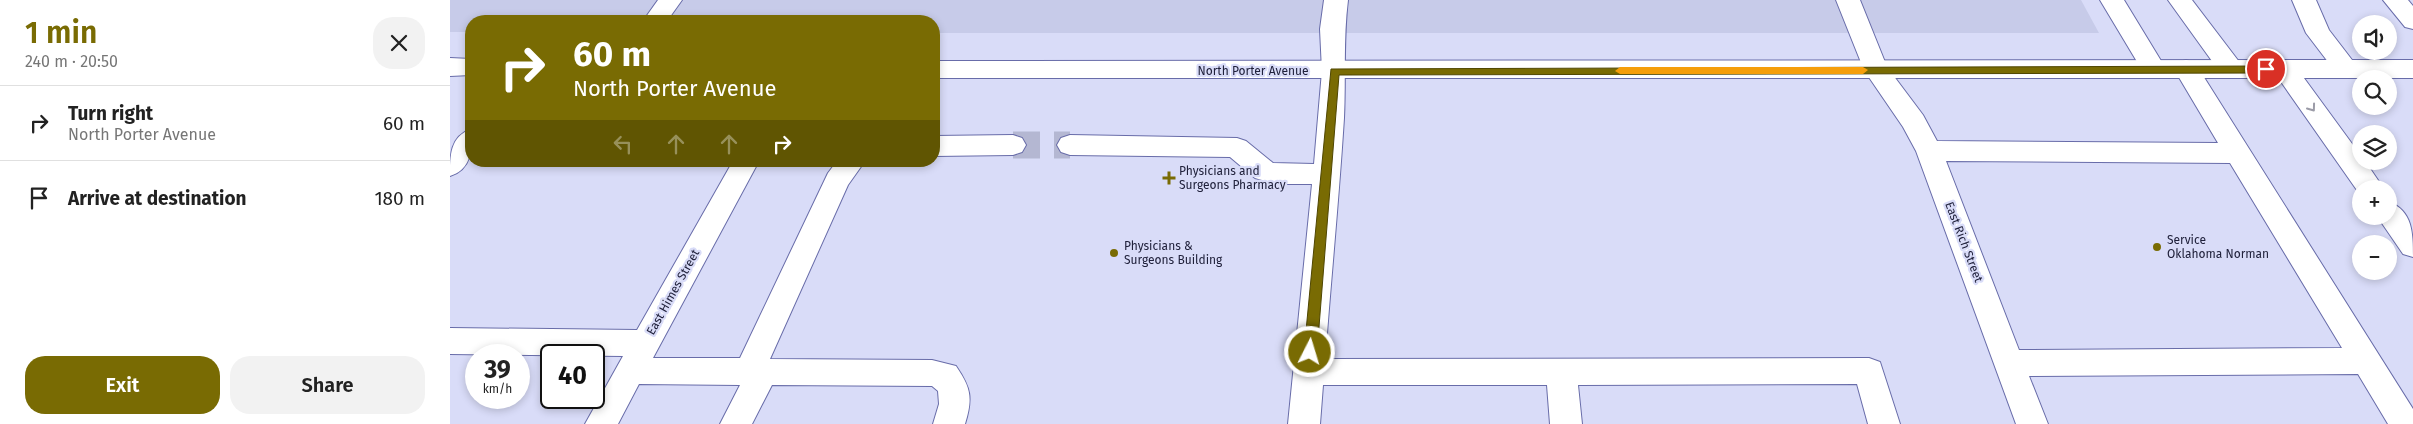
<!DOCTYPE html>
<meta charset="utf-8">
<style>
body{margin:0;font-family:"Fira Sans",sans-serif;background:#f2f2f2;color:#222;height:100vh;display:flex;flex-direction:column;font-size:19px;white-space:nowrap}
*{box-sizing:border-box;margin:0}
p{font-size:16px;color:#767676}
.icon{flex:none;width:28px;height:28px;fill:none;stroke:currentColor;stroke-width:2;stroke-linecap:round;stroke-linejoin:round}
.map{position:relative;flex:1;overflow:hidden}
.sheet{display:flex;flex-direction:column;background:#fff;width:450px}
.sheet>*{flex:none}
.hud{position:absolute;left:15px;top:15px;width:475px;height:152px;border-radius:20px;box-shadow:0 2px 8px #0003;background:#796b03;color:#fff;overflow:hidden}
.fabs{position:absolute;left:1902px;top:15px;display:grid;gap:10px}
.fabs a{display:grid;place-items:center;width:45px;height:45px;border-radius:50%;background:#fff;box-shadow:0 2px 8px #0003;font-size:25px}
.speed{position:absolute;left:15px;top:344px;display:flex;gap:10px;font-size:25px;font-weight:700;text-align:center}
.speed>*{display:grid;place-content:center;width:65px;height:65px;border-radius:50%;background:#fff;box-shadow:0 2px 8px #0003;line-height:1}
.speed small{font-size:12px;font-weight:400}
.speed .limit{border:2px solid #111;border-radius:8px;background:#fff;color:#111}
.pin{position:absolute;display:grid;place-items:center;width:42px;height:42px;color:#fff;margin:-21px;border:2px solid #fff;border-radius:50%;box-shadow:0 1px 5px #0007}
.me{position:absolute;width:55px;margin:-28px;rotate:5deg;stroke-linejoin:round;filter:drop-shadow(0 0 4px #0008)}
.turn{display:flex;align-items:center;gap:18px;height:105px;padding:0 25px;font-size:22px}
.turn .icon{width:65px;height:65px;stroke-width:2.5}
.turn b{display:block;font-size:35px;line-height:42px}
.lanes{display:flex;align-items:center;height:48px;padding:0 25px;background:#0003;justify-content:center;gap:25px;direction:ltr}
.lanes .off{opacity:.35}
.round{display:grid;place-items:center;flex:none;width:52px;height:52px;border-radius:20px;background:#f2f2f2}
.overview{display:flex;align-items:center;justify-content:space-between;height:85px;padding:0 25px}
h1{font-size:30px;font-weight:600;line-height:38px;color:#796b03}
.button{display:flex;gap:10px;margin-top:auto;padding:10px 25px}
.button a{flex:1;height:58px;border-radius:20px;background:#796b03;color:#fff;font-size:20px;font-weight:600;line-height:58px;text-align:center}
.button a+a{background:#f2f2f2;color:#222}
ul{padding:0;list-style:none}
li{display:flex;align-items:center;gap:15px;height:75px;padding:0 25px;border-top:1px solid #e0e0e0}
li div{flex:1}
li b{display:block;font-size:19px}
li em{font-style:normal}
main{display:flex;flex:1;min-height:0}
.map>svg:first-child{display:block}
.built{fill:#c7cbe9}
.lines{fill:none;stroke-linecap:round;stroke-linejoin:round}
.minor-tunnel{stroke:#b4b7d2;stroke-width:27;stroke-dasharray:27 14;stroke-linecap:butt}
.minor-casing{stroke:#686ca9;stroke-width:2}
.major-casing{stroke:#686ca9;stroke-width:2}
.minor{fill:#fff;fill-rule:evenodd}
.major{fill:#fff;fill-rule:evenodd}
.oneway{stroke:#9b9ba7}
.route{fill:#796b03;stroke:#4f4602}
.slow{fill:#f59e0b}
.poi-dot{fill:#796b03;stroke:#d9dcf8;stroke-width:2}
.labels{text-anchor:middle;stroke-width:4.5;stroke-linejoin:round;paint-order:stroke}
.street-label{font-size:12px;fill:#20213b;stroke:#d9dcf8}
.poi-label{font-size:12px;fill:#20213b;stroke:#d9dcf8;text-anchor:start}
</style>
<main>
<section class="sheet">
<div class="overview"><div><h1>1 min</h1><p>240 m · 20:50</p></div><a class="round"><svg class="icon" aria-label="close" viewBox="0 0 24 24"><path d="M6 6l12 12M18 6L6 18"/></svg></a></div>
<ul>
<li><svg class="icon" aria-label="right" viewBox="0 0 24 24"><path d="M7 20v-9h11M14 6l5 5-5 5"/></svg><div><b>Turn right</b><p>North Porter Avenue</p></div><em>60 m</em></li>
<li><svg class="icon" aria-label="arrive" viewBox="0 0 24 24"><path d="M6 21V4h12l-3 4 3 4H6"/></svg><div><b>Arrive at destination</b></div><em>180 m</em></li>
</ul>
<div class="button"><a>Exit</a><a>Share</a></div>
</section>
<div class="map">
<svg width="1963" height="424" viewBox="0 0 1963 424">
<rect width="100%" height="100%" fill="#d9dcf8"/>
<path class="built" d="M0,0H1631L1649,33H484V21H21V32H0Z"/>
<g class="lines">
<path class="minor-tunnel" d="M563,145H620"/>
<defs>
<path id="minor" d="M208,0H232L217,21H193Z
M874,0H898C893,39 896,79 894,118C889,198 881,279 875,359L1419,358L1430,362L1450,424H1418L1407,384L1128,385L1132,424H1100L1097,385H873L870,424H838L862,184H825L805,178L780,157L620,155L611,152L607,145L611,138L620,135L787,138L796,141L823,163L864,164L872,71L870,29Z
M1386,0H1410L1437,67L1473,115L1487,141L1768,143L1724,69L1727,63L1736,60L1745,63L1963,409V424H1938L1908,374L1579,376L1598,424H1566L1466,151L1453,127L1414,70ZM1496,161L1780,163L1892,348L1569,350Z
M1650,0H1674L1716,69L1713,75L1704,78L1695,75Z
M1718,0H1742L1790,63L1793,69L1790,75L1781,78L1772,75Z
M1842,0H1866L1879,30L1909,69L1906,75L1897,78L1888,75L1856,33Z
M1933,0H1958L1963,6V29L1955,27Z
M1834,60L1843,63L1911,156V161H1915L1934,189H1911V196L1822,69L1825,63Z
M21,129C22,149 22,169 0,176C0,155 0,137 21,129Z
M563,135L572,138L576,145L572,152L563,155L484,156V136Z
M283,161H309L203,358H290L378,173L387,161H415L398,185L320,359L482,360L506,366C521,388 523,398 515,424H483L489,404L488,391L482,386L322,385L302,424H270L290,385L189,384L168,424H135L173,356L0,354V328L187,330Z
M1939,202C1963,211 1963,234 1963,257L1953,254L1927,216H1939Z"/>
<path id="major" d="M0,58L21,59V75L0,76Z
M1963,60V78H484V61Z"/>
</defs>
<use href="#minor" class="minor-casing"/>
<use href="#major" class="major-casing"/>
<use href="#minor" class="minor"/>
<use href="#major" class="major"/>
</g>
<defs><path id="oneway-chevron" d="M-2-3.5L2.5 0L-2 3.5" fill="none" stroke-width="1.6" stroke-linecap="round" stroke-linejoin="round" transform="scale(1.25)"/></defs>
<use class="oneway" href="#oneway-chevron" transform="translate(1862 108) rotate(54)"/>
<path class="route" d="M1816,66L1821,69L1816,73L889,75L867,352L865,356H856L854,352L881,69Z"/>
<path class="slow" d="M1170,67H1413L1418,70L1413,74H1170L1165,71Z"/>
<g class="poi-dot">
<path d="M716.5 170.5h5v5h5v5h-5v5h-5v-5h-5v-5h5z"/>
<circle cx="1707" cy="247" r="5"/>
<circle cx="664" cy="253" r="5"/>
</g>
<g class="labels">
<g class="street-label">
<text x="803" y="75">North Porter Avenue</text>
<text transform="translate(1514 242) rotate(69)" y="4">East Rich Street</text>
<text transform="translate(223 292) rotate(-61)" y="4">East Himes Street</text>
</g>
<g class="poi-label">
<text x="729" y="175">Physicians and<tspan x="729" dy="14">Surgeons Pharmacy</tspan></text>
<text x="1717" y="244">Service<tspan x="1717" dy="14">Oklahoma Norman</tspan></text>
<text x="674" y="250">Physicians &amp;<tspan x="674" dy="14">Surgeons Building</tspan></text>
</g>
</g>
</svg>
<div class="fabs">
<a><svg class="icon" aria-label="sound" viewBox="0 0 24 24"><path d="M4 9h4l5-4v14l-5-4H4zM17 9q2 3 0 6"/></svg></a>
<a><svg class="icon" aria-label="search" viewBox="0 0 24 24"><circle cx="10" cy="10" r="6"/><path d="M15 15l6 6"/></svg></a>
<a><svg class="icon" aria-label="layers" viewBox="0 0 24 24"><path d="M12 4l9 5-9 5-9-5zM3 14l9 5 9-5"/></svg></a>
<a>+</a>
<a>−</a>
</div>
<div class="speed"><div>39<small>km/h</small></div><div class="limit">40</div></div>
<div class="pin" style="left:1816px;top:69px;background:#d93025"><svg class="icon" aria-label="arrive" viewBox="0 0 24 24"><path d="M6 21V4h12l-3 4 3 4H6"/></svg></div>
<svg class="me" style="left:860px;top:352px" viewBox="-20 -20 40 40"><circle r="17" fill="#796b03" stroke="#fff" stroke-width="3"/><path d="M0-11L8 9 0 5-8 9z" fill="#fff"/></svg>
<div class="hud">
<div class="turn"><svg class="icon" aria-label="right" viewBox="0 0 24 24"><path d="M7 20v-9h11M14 6l5 5-5 5"/></svg><div><b>60 m</b>North Porter Avenue</div></div>
<div class="lanes"><svg class="icon off" aria-label="left" viewBox="0 0 24 24"><path d="M17 20v-9H6M10 6l-5 5 5 5"/></svg><svg class="icon off" aria-label="ahead" viewBox="0 0 24 24"><path d="M12 20V5M6 11l6-6 6 6"/></svg><svg class="icon off" aria-label="ahead" viewBox="0 0 24 24"><path d="M12 20V5M6 11l6-6 6 6"/></svg><svg class="icon" aria-label="right" viewBox="0 0 24 24"><path d="M7 20v-9h11M14 6l5 5-5 5"/></svg></div>
</div>
</div>
</main>
